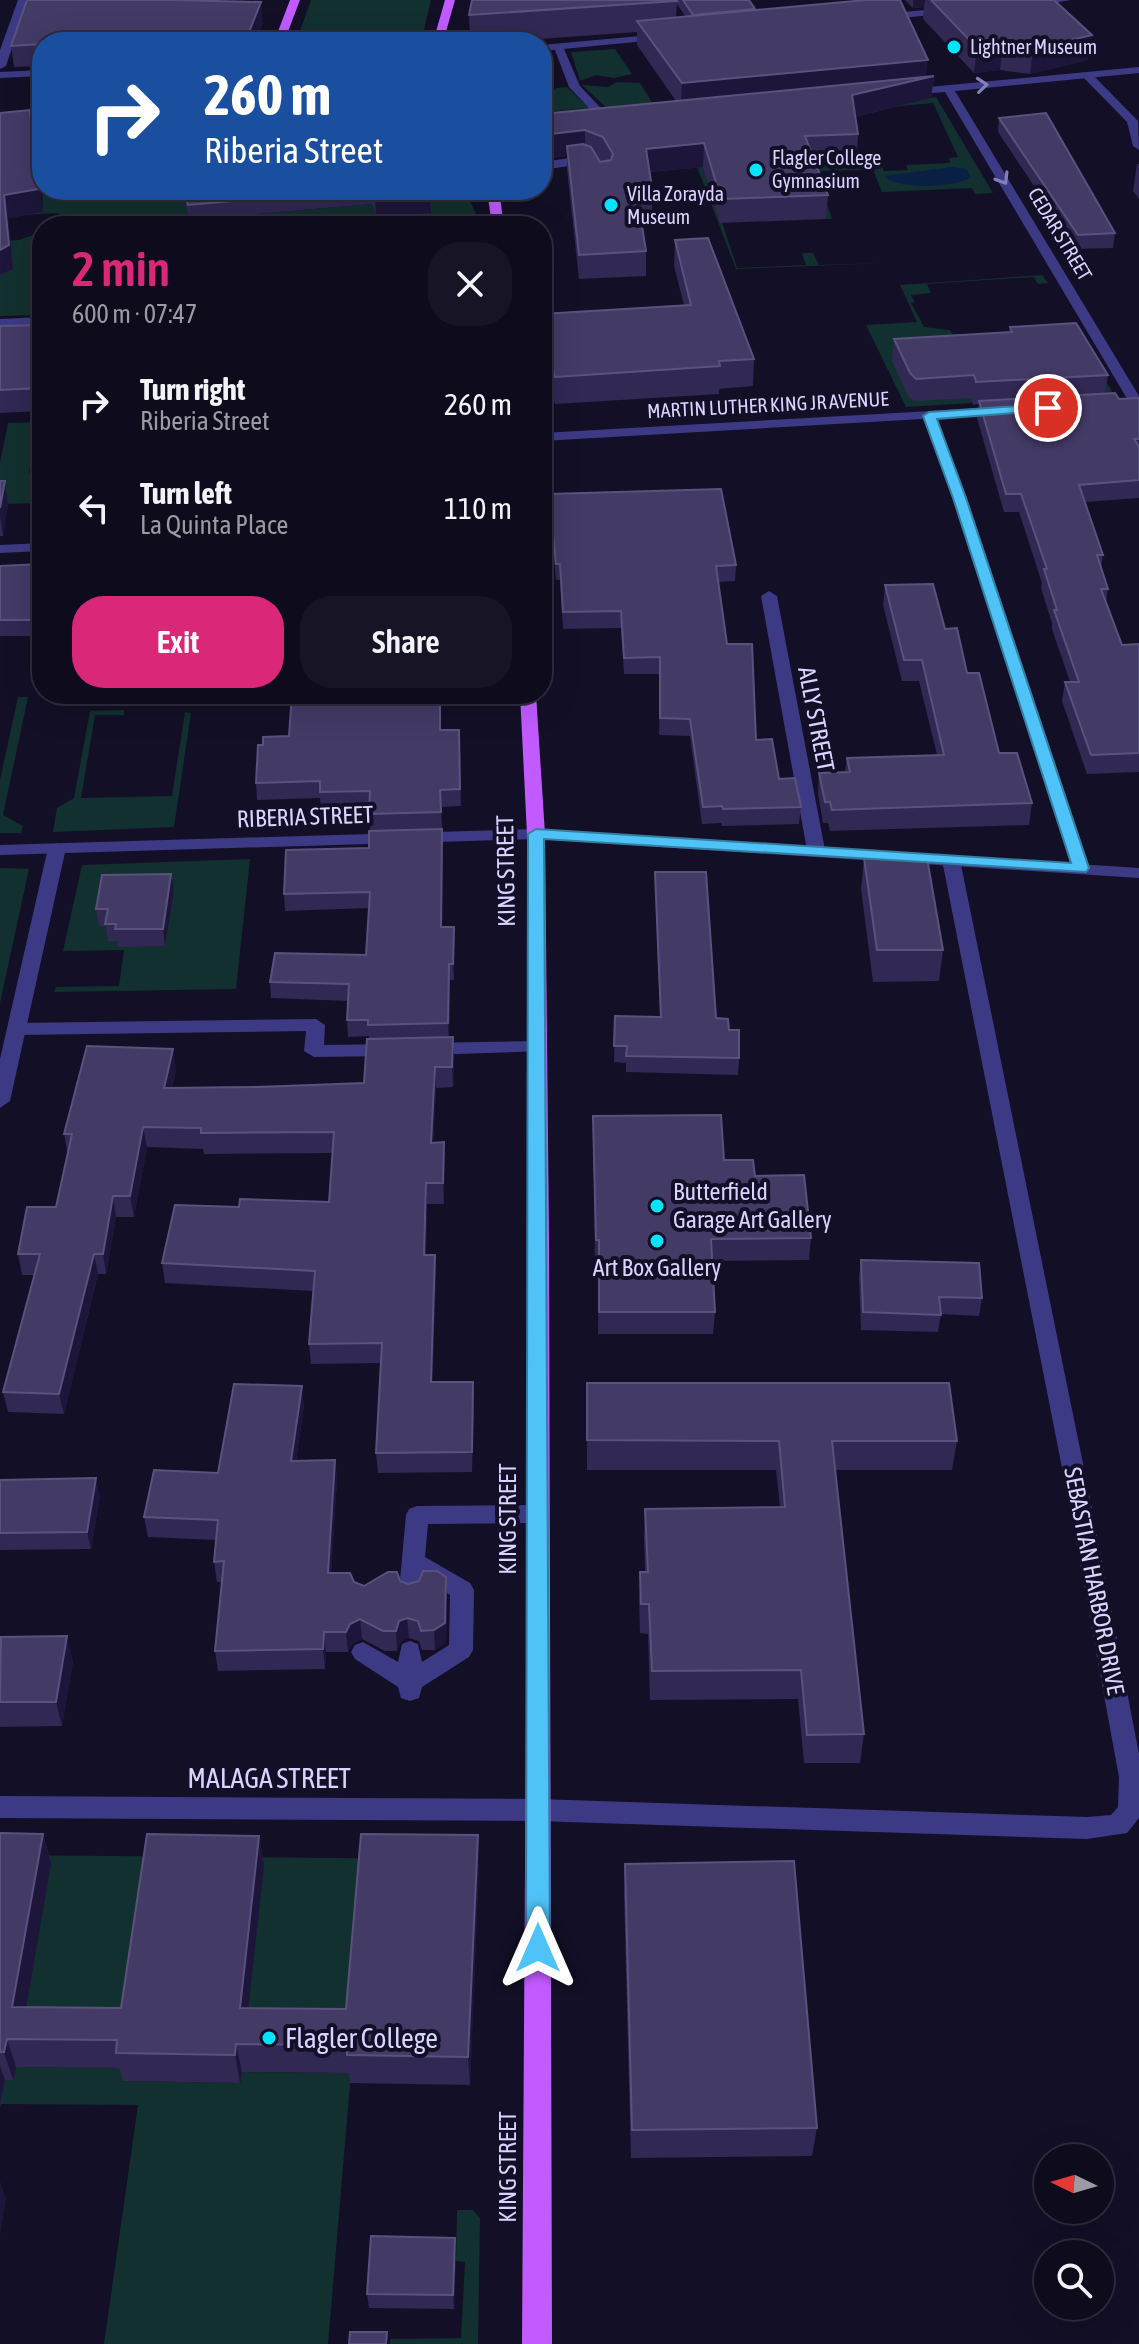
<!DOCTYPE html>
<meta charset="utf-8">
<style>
body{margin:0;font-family:"Asap Condensed",sans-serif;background:#171425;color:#f1f3f6;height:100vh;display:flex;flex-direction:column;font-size:30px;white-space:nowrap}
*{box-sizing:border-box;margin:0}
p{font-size:26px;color:#9b9ba3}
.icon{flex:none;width:44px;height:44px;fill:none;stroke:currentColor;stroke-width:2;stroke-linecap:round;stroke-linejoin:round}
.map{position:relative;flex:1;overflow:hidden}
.drawer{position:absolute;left:32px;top:216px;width:520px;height:488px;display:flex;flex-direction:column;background:#0e0b1c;border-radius:32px;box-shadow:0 8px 32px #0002,0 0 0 2px #2e2b3b}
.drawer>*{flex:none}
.guide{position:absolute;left:32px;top:32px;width:520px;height:168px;border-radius:32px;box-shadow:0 8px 32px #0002,0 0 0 2px #2e2b3b;background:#1a4fa0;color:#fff;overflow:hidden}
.needle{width:52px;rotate:275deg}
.buttons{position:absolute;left:1034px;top:2144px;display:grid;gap:16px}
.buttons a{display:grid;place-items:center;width:80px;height:80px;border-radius:50%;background:#0e0b1c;box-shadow:0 8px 32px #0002,0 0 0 2px #2e2b3b;font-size:40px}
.pin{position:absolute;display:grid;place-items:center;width:68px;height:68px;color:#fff;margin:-34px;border:4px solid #fff;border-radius:50%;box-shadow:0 2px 8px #0007}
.me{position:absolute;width:88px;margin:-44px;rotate:0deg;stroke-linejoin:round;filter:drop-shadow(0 0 6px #0008)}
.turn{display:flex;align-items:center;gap:28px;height:168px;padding:0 40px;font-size:36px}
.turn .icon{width:104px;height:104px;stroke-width:2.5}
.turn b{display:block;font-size:56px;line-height:68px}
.round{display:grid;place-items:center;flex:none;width:84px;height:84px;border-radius:32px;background:#171425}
.head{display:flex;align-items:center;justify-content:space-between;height:136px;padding:0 40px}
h1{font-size:48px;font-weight:600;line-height:60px;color:#db2777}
.primary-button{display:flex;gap:16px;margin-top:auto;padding:16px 40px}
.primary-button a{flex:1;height:92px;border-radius:32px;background:#db2777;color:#fff;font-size:32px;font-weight:600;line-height:92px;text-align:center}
.primary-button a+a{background:#171425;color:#f1f3f6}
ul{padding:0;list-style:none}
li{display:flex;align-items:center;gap:24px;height:104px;padding:0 40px}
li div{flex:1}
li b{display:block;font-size:30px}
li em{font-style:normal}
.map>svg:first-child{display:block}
.green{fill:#12302f}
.water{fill:#0a1f44}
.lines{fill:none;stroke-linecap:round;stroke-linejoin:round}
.service{fill:#3d3a85;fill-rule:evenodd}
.minor{fill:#3d3a85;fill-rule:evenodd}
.tertiary{fill:#3d3a85;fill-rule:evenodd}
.primary{fill:#c25bff;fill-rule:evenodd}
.wall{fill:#312854;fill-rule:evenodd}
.shaded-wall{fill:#1d163a}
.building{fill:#433a66;stroke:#5a527e;stroke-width:2}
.oneway{stroke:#837fbc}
.route{fill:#4fc3f7;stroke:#337fa1;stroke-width:2}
.poi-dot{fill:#00e5ff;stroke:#130f26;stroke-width:3}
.labels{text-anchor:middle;stroke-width:8;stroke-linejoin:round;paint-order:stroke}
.far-poi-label{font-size:20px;fill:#d9d4ff;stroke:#130f26;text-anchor:start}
.far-street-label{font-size:20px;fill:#d9d4ff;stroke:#130f26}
.street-label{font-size:24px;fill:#d9d4ff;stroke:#130f26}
.poi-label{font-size:24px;fill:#d9d4ff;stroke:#130f26;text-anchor:start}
.near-street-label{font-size:28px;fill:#d9d4ff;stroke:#130f26}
.near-poi-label{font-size:28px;fill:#d9d4ff;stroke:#130f26;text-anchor:start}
</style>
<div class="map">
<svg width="1139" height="2344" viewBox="0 0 1139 2344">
<rect width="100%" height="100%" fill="#130f26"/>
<path class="green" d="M311,0H431L421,42H296Z
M615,49L632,74L614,78L596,75L580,81L571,52Z
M617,82L640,83L656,109L609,110L582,85L608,87Z
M567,87L589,108L544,112L542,97L556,88Z
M936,97L993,193L975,194L972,188L882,192L873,170L816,171L832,219H826L801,151L830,158L877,156L884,171L908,170L906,165L950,163L949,158L958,157L933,103L880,108L876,103Z
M681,125L694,136L737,268L806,265L802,253H813L819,265L887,263L736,269Z
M42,188C50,191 63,187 72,190C107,201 109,198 144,190C155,188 170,190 182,190L190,226H51L63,225V217L58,213L22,215L43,211Z
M422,190H465L476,214L474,226H214L255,214L372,204L377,217Z
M42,232V315L0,316V241L19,240Z
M1042,275L1048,283L1038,284L1034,277L927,284L931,293L911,295L915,302L911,303L924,327L950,330L956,342L1072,325L1112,391L1105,395L906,407L866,325L917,322L900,285Z
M42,422V442H35L29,473H42V503L0,504V463L8,423Z
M18,697H28L3,815L23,826L21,833H0V780Z
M124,710V715H95L81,798L172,796L185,712L191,713L174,827L53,832L57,808L74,798L90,711Z
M250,859L236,989L54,992L56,987L119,986L124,950L63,951L82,865Z
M0,868L29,869L0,1003Z
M0,1855L454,1859L350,2037L245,2036L264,1865L153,1864L128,2036H21L51,1864L0,1863Z
M16,2067L124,2068L123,2081L240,2083L242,2072L351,2073L328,2344H104L138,2105L1,2104L0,2107V2080H13Z
M457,2210H473L480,2218L478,2344H390V2339L461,2338L465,2262L456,2261Z"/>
<path class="water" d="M952,167L966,169L971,177C955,188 897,190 884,176Z"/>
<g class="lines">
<path class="service" d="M553,45H561L564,49L580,86L613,121L611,123H603L569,87Z
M1083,73H1091L1138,121L1139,150L1133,146L1127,122L1083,77Z
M584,156L599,164L593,168L583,164L542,170V162Z
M769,591L777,596L825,850L816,855L807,850L761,596Z
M316,1019L325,1025L324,1045L393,1044L403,1050L393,1056L314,1057L304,1051L306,1031L16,1035L7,1029L16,1023Z
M537,1041L546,1047L544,1051L425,1055L415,1049L425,1043Z
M538,1505L546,1508L549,1514L546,1520L538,1523L428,1524L425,1557L470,1583L474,1590L473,1650L469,1657L422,1687L419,1698L410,1701L401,1698L398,1687L355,1659L351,1652L355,1645L363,1642L398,1662L402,1644L410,1641L418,1644L422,1662L449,1645L450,1595L424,1579L419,1598L411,1601L403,1598L399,1591L406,1515L409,1509L417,1506Z"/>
<path class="minor" d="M18,0H28L6,66L0,69V50Z
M1071,0L1028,7L1023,4L1036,0Z
M948,8L952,9V13L881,20L876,17L881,14Z
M662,34L667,37L666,39L542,51V45Z
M1139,67V73L955,91L1139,396V405L1136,406L1129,402L945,92L908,95L902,92L908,89Z
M42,70V76L0,78V72Z
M42,317V325L0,327V319Z
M929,412L936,416L967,498L1090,868L1087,872L1081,873L1072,868L953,498L922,416Z
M42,543V551L0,553V545Z
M57,843L66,848L10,1101L0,1108V1059L48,848Z
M951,855L960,860L1088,1488L1139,1754V1818L1127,1833L1087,1839L538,1821L529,1818L525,1810L529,1802L538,1799L1087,1817L1111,1815L1118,1807L1119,1777L1066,1488L942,860Z"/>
<path class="tertiary" d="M1003,407L1010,411L1008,414L542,441V433Z
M536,829L1139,868V878L536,839L0,855V845Z
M0,1796L538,1799L547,1802L551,1810L547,1818L538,1821L0,1818Z"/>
<path class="primary" d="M290,0H300L284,42H274Z
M445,0H455L443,42H433Z
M487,190H499L504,226H492Z
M520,694H536L545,834L549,1239L552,2344H522L529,1239L527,834Z"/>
</g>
<path class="wall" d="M25,0H171L263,23L255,42H42V66L14,67L11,46L26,5Z
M472,0H749L755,10L855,1L854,0H900L926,77L934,76L931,98L855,117L858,134L857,157L814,158L828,195L826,219L720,223L703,167L650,172L652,188V211L640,212L646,251V276L579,279L567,169V156L552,158L542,141V114L676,101L637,45V32L499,42H470L469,15ZM677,4L685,16L676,17Z
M905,0H1054L1088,60L1030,74L1000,70L974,73L923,19L924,7L913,8Z
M0,113L33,136L42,132V186H39L43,212L8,218L13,269L0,275Z
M999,118L1115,233L1113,248L1076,249L998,132Z
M1137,164H1139V199L1133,191Z
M58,190H144L138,193L112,198L89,197Z
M182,190H430L431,213L376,217L372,204L256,214L257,222L214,226H190Z
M675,240L754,359L753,386L719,389V394L555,404L542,355V314L684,305L674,266Z
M42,325V411L0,413V326Z
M1010,327L1108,375L1105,394L1119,399L1139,398V498L1085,502L1103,555L1101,568L1108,589L1106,604L1122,645L1139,644V772L1087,774L1062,701L1065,682H1070L1052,629V623L1041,588L1042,583L1019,512H1004L977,418L979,404L973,405L971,398L914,401L908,396L892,361L894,339L1009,332Z
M0,481H5L8,504L3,536H0Z
M549,494L736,565L735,581L718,582L727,644L756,740L779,779L801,807L799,824L722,826L721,823L702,824L690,736L659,735L660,674H624L621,628L563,629L560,580H556L549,511Z
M0,566L42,573V636H0Z
M885,585L945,629L967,673L999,753L1032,803L1029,825L830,831L828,823H823L818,794L819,773L845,772L847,758L937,755L919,681H902L883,605Z
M427,697L441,730H459L461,806L441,807L443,845L442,927H454V980H450L449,1037L454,1058L453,1087L436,1088L433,1143L444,1142V1204H427L426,1255H435L436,1276L432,1382H473L474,1402L472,1472L378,1473L376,1453L380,1363L311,1364L309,1344L313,1291L165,1283L162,1263L239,1207L329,1202L333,1153L204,1154L203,1149L147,1147L134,1217H116L106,1274H98L64,1414L8,1412L3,1392L34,1275H22L18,1254L56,1207L68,1155L64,1134L176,1069L172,1088L364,1083L369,1036L348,1037L347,1020L348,1001L271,998L270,982L366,955L369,908L285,911L284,894L369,848L370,831L369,808L321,809L320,798L257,800L256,783L263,745Z
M864,858L943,950L939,981L873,982L861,889Z
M655,872L716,1018L729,1030L739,1058L738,1075L626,1072V1063L614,1062L615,1016L660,1017L655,888Z
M174,891L165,946L118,947L117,941H108L106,926H99L96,909Z
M593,1116L724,1160L755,1176L811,1238L809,1260L712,1261L715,1312L713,1334H598L599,1262H595Z
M861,1260L982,1298L979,1316L941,1314L938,1332L861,1330L859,1277Z
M587,1383L957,1441L952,1470H835L864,1734L860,1763H804L798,1699L650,1700L648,1634L640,1633L639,1601L640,1572H645L644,1538L645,1509L780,1507L776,1470H587Z
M304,1406L296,1461L335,1460L337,1480L331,1573L364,1586L400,1581L447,1597L446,1643L435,1650H422L419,1641L409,1638L401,1641L397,1651H385L362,1639L352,1644L348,1652H326L325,1669L218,1671L215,1651L222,1582H217L214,1562L216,1540L148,1537L144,1517L218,1473Z
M0,1480L100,1496L91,1549L0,1550Z
M0,1643L73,1661L62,1726L0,1727Z
M0,1833L43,1834L51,1863L26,2007L121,2008L259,1836L264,1865L248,2008L346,2009L479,1864L470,2085L350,2083L349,2073L242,2072L240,2083L123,2081L119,2068L16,2067L13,2080H5L0,2104Z
M625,1864L817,2128L812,2156L631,2158L624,1894Z
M456,2252L454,2309L369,2308L367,2294Z"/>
<path class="shaded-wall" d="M913,0H925L924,7L913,8Z
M261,2L263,23L255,42H245Z
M1092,35L1088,60L1030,74L1033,49Z
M1003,45L1000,70L974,73L977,48Z
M928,60L926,78L934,76L931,98L850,118L681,108L682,83Z
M585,130V153L567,146V156L552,158L551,134Z
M704,143L703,167L646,172V149Z
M36,163L43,212L8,218L13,269L0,275V250L4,195Z
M111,190H144L138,193L112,198Z
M430,190L431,213L376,217L375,194Z
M5,481L8,504L3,536L0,517V508Z
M442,829L443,845L442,944L441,927Z
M171,874L174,891L165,946L163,929Z
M454,927L455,944L454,980L453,964Z
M449,964L450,980L449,1040L448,1023Z
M453,1037L454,1058L453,1087L452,1067Z
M173,1049L176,1069L167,1109L164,1088Z
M435,1067L436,1088L432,1163L431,1143Z
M143,1127L147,1147L134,1217L130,1196Z
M444,1142L445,1163L444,1204L443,1183Z
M426,1183L427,1204L425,1276L424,1255Z
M113,1196L116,1217L106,1274L103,1254Z
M94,1254L98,1274L64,1414L59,1394Z
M435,1255L436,1276L432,1402L431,1382Z
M473,1382L474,1402L472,1472V1452Z
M302,1386L304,1406L293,1481L291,1461Z
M335,1460L337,1480L330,1593L328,1573Z
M96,1478L100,1496L91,1549L87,1532Z
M446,1577L447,1597L446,1643L435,1650L434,1630Z
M407,1618L409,1638L401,1641L397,1651L396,1631L399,1621Z
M360,1619L362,1639L352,1644L348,1652L346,1632L350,1624Z
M324,1632L326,1652L325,1669L323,1649Z
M67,1636L73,1661L62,1726L56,1702Z
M43,1834L51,1863L21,2036L12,2007Z
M478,1835L479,1864L470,2085L468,2057Z
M259,1836L264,1865L245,2036L240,2008Z
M7,2039L16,2067L13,2080L4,2052Z
M236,2044L242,2072L240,2083L235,2055Z
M0,2066L5,2080L0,2104Z
M0,2181L6,2199L0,2236Z
M455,2238L456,2252L454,2309L453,2295Z"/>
<path class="building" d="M27,0H171L261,2L245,42H150L149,38L77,42H42V44L11,46Z
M472,0H676L677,1L469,15Z
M683,0H749L755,9L693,15Z
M866,0H900L928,60L682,83L637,21Z
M931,0H1054L1092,35L1033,49L1003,45L977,48Z
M934,76L852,95L858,134L805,136L828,195L721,199L704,143L646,149L652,188H636L646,251L579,255L567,146L583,144L591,147L600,162L611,160L613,154L603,137L585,130L551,134L542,118V114Z
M30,110L33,136L42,132V164L36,163L39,189L4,195L9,245L0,250V113Z
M1046,113L1115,233L1078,235L999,118Z
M184,190H263L253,191L255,199L188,205Z
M374,190H427L375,194Z
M708,238L754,359L719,361L720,366L555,377L542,329V314L691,305L675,240Z
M1076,323L1108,375L976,382L974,375L916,379L910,373L894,339L1012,332L1010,327Z
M42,325V388L0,390V326Z
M1115,393L1119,399L1139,398V439H1134L1139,447V480L1079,485L1103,555H1097L1108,589H1101L1122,645L1139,644V753L1091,755L1065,682H1079L1054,610H1057L1044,569H1047L1021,494H1006L979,401Z
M0,481H5L0,508Z
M721,489L736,565L716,566L727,644H752L756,740L772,739L779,779L795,778L801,807L723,809L722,806L703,807L690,719L660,718V657L624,658L621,611L563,612L560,564H556L549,494Z
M40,564L39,573H42V620H0V566Z
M933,584L945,629L957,628L967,673H979L999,753H1017L1032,803L832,810L830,802H825L819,773L850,772L847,758L944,755L922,660H904L885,585Z
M292,694H426V697L440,696V730H459L460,789L440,790L441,812L369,814L370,791L320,792V781L256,783L258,745H263V737L289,736Z
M442,829L441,927H454L453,964H449L448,1023L368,1025V1020H347L349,984L270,982L275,953L366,955L370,892L284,894L286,850L369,848V831Z
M864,858H927L943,950H877Z
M655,872H706L716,1018L728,1019L729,1030H739V1058L626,1056L627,1046H614L615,1016L661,1017Z
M171,874L163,929H115L116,924H105L108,909H96L102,875Z
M453,1037L452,1067H435L431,1143L444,1142L443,1183H426L424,1255H435L431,1382H473L472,1452L376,1453L382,1343L309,1344L315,1271L162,1263L175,1205L239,1207L240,1199L329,1202L334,1132L201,1133V1128L143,1127L130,1196H113L103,1254H94L59,1394L3,1392L40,1254H18L27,1207H56L72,1134H64L87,1046L173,1049L164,1088L259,1087L364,1083L367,1039Z
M721,1115L724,1160H753L755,1176L804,1175L811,1238L711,1239L715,1312H599V1240H596L593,1116Z
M861,1260L979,1263L982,1298L939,1297L941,1315L863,1312Z
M587,1383H949L957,1441H832L864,1734L807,1735L801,1670L652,1671L649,1604H641L640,1572H648L645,1509L785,1507L779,1441L587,1440Z
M234,1384L302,1386L291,1461L335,1460L328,1573H350L354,1582L364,1586L388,1572H397L400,1581L408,1584L419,1581L423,1571H437L446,1577L445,1623L434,1630L421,1631L418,1621L407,1618L399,1621L396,1631H383L360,1619L350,1624L346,1632H324L323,1649L215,1651L224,1561L214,1562L218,1520L144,1517L154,1470L218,1473Z
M96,1478L87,1532L0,1533V1480Z
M67,1636L56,1702H0L1,1637Z
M0,1833L43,1834L12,2007L121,2008L147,1834L259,1836L240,2008L346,2009L361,1834L478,1835L468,2057L347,2055V2045L236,2044L235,2055L116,2053L117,2040L7,2039L4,2052H0Z
M794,1861L817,2128L632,2130L625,1864Z
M371,2236L455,2238L453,2295L367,2294Z
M350,2332H387L386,2344H349Z"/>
<defs><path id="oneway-chevron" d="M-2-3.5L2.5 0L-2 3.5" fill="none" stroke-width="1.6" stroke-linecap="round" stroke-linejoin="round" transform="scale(2)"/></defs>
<g class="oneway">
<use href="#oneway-chevron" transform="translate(982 85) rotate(-5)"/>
<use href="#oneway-chevron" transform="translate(1003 179) rotate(59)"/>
</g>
<path class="route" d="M1048,404L1054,408L1052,410L937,419L966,498L1089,868L1086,872L544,839L550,1948L546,1956L538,1959L530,1956L526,1948L528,834L536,829L1071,863L953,498L923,416L929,412Z"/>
<g class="poi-dot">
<circle cx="954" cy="47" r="8"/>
<circle cx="756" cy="170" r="8"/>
<circle cx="611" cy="205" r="8"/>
<circle cx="657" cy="1206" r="8"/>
<circle cx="657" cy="1241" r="8"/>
<circle cx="269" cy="2038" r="8"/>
</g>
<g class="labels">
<g class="far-poi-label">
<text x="970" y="54">Lightner Museum</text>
<text x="772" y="165">Flagler College<tspan x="772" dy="23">Gymnasium</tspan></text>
<text x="627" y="201">Villa Zorayda<tspan x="627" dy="23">Museum</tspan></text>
</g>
<g class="far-street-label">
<text transform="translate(1060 234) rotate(59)" y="7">CEDAR STREET</text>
<text transform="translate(768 405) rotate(-3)" y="7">MARTIN LUTHER KING JR AVENUE</text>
</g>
<g class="street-label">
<text transform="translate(816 719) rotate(79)" y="8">ALLY STREET</text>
<text transform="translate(305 817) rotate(-2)" y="8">RIBERIA STREET</text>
<text transform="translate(506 871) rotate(-91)" y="8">KING STREET</text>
<text transform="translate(508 1519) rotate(-90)" y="8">KING STREET</text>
<text transform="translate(1094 1581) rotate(79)" y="8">SEBASTIAN HARBOR DRIVE</text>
<text transform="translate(508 2167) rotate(-90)" y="8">KING STREET</text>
</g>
<g class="poi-label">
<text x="673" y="1200">Butterfield<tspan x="673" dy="28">Garage Art Gallery</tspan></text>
<text x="657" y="1276" text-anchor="middle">Art Box Gallery</text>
</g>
<g class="near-street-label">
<text x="269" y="1788">MALAGA STREET</text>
</g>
<g class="near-poi-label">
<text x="285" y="2048">Flagler College</text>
</g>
</g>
</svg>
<div class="buttons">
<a><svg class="needle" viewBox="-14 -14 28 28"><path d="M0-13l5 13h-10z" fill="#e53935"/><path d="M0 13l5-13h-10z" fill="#9b9ba3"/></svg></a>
<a><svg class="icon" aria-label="search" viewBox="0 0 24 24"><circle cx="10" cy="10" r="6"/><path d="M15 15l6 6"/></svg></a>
</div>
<div class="pin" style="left:1048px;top:408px;background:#d93025"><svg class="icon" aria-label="arrive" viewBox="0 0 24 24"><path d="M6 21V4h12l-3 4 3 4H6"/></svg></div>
<svg class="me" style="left:538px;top:1948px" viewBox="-20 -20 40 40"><path d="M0-17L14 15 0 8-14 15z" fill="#4fc3f7" stroke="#fff" stroke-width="4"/></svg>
<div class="guide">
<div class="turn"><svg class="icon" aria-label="right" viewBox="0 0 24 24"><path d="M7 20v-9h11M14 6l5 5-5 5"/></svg><div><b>260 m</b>Riberia Street</div></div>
</div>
<section class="drawer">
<div class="head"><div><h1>2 min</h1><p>600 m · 07:47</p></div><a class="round"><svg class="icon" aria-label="close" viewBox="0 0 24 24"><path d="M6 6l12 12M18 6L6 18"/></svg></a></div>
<ul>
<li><svg class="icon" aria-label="right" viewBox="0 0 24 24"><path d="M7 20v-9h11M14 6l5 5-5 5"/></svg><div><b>Turn right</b><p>Riberia Street</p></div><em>260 m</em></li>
<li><svg class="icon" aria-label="left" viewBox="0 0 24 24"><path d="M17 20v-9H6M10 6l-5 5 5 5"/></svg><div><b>Turn left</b><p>La Quinta Place</p></div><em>110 m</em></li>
</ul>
<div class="primary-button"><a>Exit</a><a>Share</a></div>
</section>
</div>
